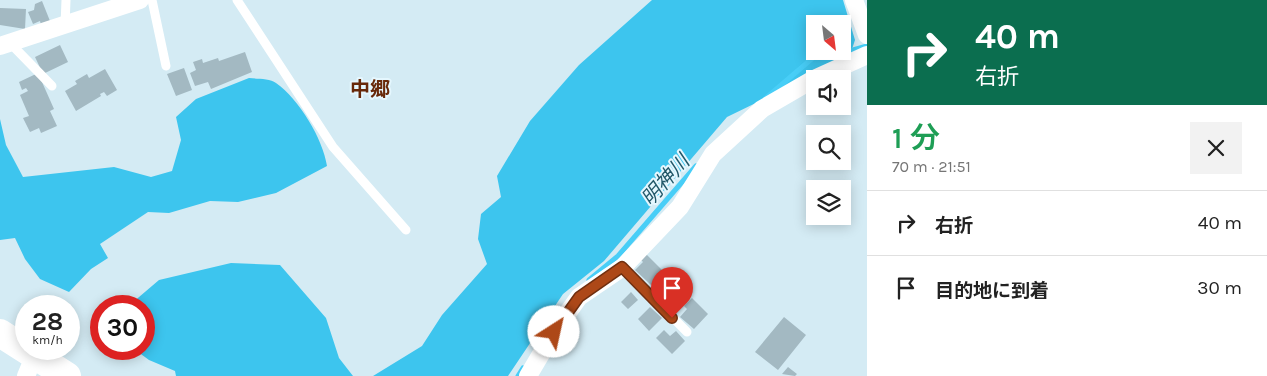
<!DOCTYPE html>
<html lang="ja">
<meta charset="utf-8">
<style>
body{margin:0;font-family:Karla,"Noto Sans JP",sans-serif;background:#f2f2f2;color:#222;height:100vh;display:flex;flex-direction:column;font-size:19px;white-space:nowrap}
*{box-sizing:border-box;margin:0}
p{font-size:16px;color:#767676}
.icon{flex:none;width:28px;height:28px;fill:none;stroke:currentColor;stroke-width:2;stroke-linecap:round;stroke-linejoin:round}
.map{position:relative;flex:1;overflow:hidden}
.side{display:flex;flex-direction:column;background:#fff;width:400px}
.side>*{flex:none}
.banner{background:#0b6e4f;color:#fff;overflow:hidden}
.needle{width:32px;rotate:152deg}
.buttons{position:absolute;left:806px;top:15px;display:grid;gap:10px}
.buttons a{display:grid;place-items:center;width:45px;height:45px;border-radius:0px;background:#fff;box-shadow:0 2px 12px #0003;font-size:25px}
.speed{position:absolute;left:15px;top:295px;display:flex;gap:10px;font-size:25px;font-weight:700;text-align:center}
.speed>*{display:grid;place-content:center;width:65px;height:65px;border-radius:50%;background:#fff;box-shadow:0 2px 12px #0003;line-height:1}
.speed small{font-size:12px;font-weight:400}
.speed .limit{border:8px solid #d22;background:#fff;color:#111}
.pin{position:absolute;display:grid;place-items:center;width:42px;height:42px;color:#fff;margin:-51px -21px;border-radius:50% 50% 50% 0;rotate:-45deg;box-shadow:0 0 5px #0007}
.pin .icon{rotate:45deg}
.me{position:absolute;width:55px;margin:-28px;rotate:35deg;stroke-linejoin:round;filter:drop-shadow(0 0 4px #0008)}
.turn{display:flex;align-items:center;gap:18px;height:105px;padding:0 25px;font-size:22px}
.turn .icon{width:65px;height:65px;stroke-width:2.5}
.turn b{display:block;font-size:35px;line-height:42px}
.round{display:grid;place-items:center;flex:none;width:52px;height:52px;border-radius:0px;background:#f2f2f2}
.headline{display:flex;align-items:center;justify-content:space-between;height:85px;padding:0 25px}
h1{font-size:30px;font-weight:600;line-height:38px;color:#1e9e55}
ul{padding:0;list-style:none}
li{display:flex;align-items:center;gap:15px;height:65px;padding:0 25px;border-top:1px solid #e0e0e0}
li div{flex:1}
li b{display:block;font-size:19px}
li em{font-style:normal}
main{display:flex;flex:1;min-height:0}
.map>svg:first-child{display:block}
.forest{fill:#3dc5ee;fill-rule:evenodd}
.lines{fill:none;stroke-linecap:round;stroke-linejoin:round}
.stream{stroke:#48cef7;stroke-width:5}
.building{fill:#a3b9c2}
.lane{stroke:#fff;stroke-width:9}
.street{stroke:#fff;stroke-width:18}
.highway{stroke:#fff;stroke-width:28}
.route-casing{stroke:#702f10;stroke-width:12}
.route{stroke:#ad4818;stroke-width:9}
.labels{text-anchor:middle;stroke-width:4;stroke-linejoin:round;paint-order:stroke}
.neighbourhood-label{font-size:20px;font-weight:bold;fill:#68290a;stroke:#e5f7fe}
.water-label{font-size:20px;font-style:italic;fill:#225869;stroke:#e5f7fe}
</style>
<main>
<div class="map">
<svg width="867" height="376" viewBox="0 0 867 376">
<rect width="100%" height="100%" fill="#d4ebf4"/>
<path class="forest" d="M652,0H843L855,40L849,58L727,117L604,261L563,294L508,376H373L422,346L442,315L487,264L478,239L481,214L501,197L497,176L530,121L579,65ZM815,24H842V51H815Z
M249,78C257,79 270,78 276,83C299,99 323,139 327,166L276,193L238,202L210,201L169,213L148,212L100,244L108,258L91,269L69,292L40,279L25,259L15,238L0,240V119L6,145L23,177L114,167L151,177L172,171L181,140L176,117L196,99Z
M231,263L280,265L326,318L339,358L353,376H176L175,371L149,360L134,349H144V306H132V303L159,280Z"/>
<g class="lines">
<path class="stream" d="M766,98L815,56L846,52L867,46
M589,280L618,256L696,166
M518,376L523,368"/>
</g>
<path class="building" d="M42,1L50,21L41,25L40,21L33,24L28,12L34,10L35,4Z
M0,8L26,9L25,29L0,25Z
M60,45L68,62L43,74L35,57Z
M245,52L252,72L211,89L208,82L195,86L190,73L196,70L193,62L202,59L203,63L218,58L219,61Z
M184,68L192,90L176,96L167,74Z
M105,69L117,90L107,96L104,92L100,94L101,96L76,111L65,91L77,84L75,81L87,74L89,78Z
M38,73L54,109L50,111L57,126L41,133L39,128L30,132L23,118L29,116L20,95L28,91L26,88L22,90L19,82Z
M646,254L666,274L656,284L654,282L651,285L635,270L643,262L641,260Z
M678,285L689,296L675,310L667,302L671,299L668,295Z
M631,292L638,300L628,309L621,302Z
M692,298L708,314L694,329L680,317L687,309L684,306Z
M650,307L662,318L649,331L638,319Z
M784,317L806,335L778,370L755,352Z
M664,330L670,336L676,331L685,341L672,354L656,338Z
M788,367L797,374L795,376L782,374Z"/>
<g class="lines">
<path class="lane" d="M152,0L166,66
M237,0L333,147L406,230
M65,26L66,0
M10,43L52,86
M623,267L687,332"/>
<path class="street" d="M854,0L867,35
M0,46L140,0
M26,376L34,357
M528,376L554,332L579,297L623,267L680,207L713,154L762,109L812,80L867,55"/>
<path class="highway" d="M0,333L67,376"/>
</g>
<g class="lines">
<defs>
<path id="route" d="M554,332L579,297L622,267L672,318"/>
</defs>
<use href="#route" class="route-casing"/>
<use href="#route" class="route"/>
</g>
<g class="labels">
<g class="neighbourhood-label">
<text x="370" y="96">中郷</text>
</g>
<g class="water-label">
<text transform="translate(665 180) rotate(-48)" y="7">明神川</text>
</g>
</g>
</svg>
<div class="buttons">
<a><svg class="needle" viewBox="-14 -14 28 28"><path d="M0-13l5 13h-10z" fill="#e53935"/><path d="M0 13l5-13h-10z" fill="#767676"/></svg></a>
<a><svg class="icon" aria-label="sound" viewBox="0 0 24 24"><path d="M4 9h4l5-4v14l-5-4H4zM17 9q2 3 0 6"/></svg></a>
<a><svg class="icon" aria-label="search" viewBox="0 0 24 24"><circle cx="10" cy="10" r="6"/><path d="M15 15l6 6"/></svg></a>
<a><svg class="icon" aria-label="layers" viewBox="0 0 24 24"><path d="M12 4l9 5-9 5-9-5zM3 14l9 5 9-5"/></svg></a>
</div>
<div class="speed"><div>28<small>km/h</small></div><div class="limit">30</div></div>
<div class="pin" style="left:672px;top:318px;background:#d93025"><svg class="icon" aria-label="arrive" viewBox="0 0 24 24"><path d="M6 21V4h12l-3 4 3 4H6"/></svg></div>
<svg class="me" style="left:554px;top:332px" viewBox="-20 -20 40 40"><circle r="19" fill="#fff"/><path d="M0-13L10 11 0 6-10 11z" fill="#ad4818"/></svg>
</div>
<section class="side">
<div class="banner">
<div class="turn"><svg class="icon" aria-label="right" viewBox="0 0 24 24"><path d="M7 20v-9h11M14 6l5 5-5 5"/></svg><div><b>40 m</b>右折</div></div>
</div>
<div class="headline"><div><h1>1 分</h1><p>70 m · 21:51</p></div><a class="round"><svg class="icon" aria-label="close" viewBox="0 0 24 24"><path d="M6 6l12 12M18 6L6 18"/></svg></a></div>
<ul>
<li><svg class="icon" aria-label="right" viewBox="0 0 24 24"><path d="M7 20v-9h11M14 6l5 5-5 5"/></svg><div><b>右折</b></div><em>40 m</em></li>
<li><svg class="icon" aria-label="arrive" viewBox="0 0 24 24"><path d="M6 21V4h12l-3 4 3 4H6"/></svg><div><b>目的地に到着</b></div><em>30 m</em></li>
</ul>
</section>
</main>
